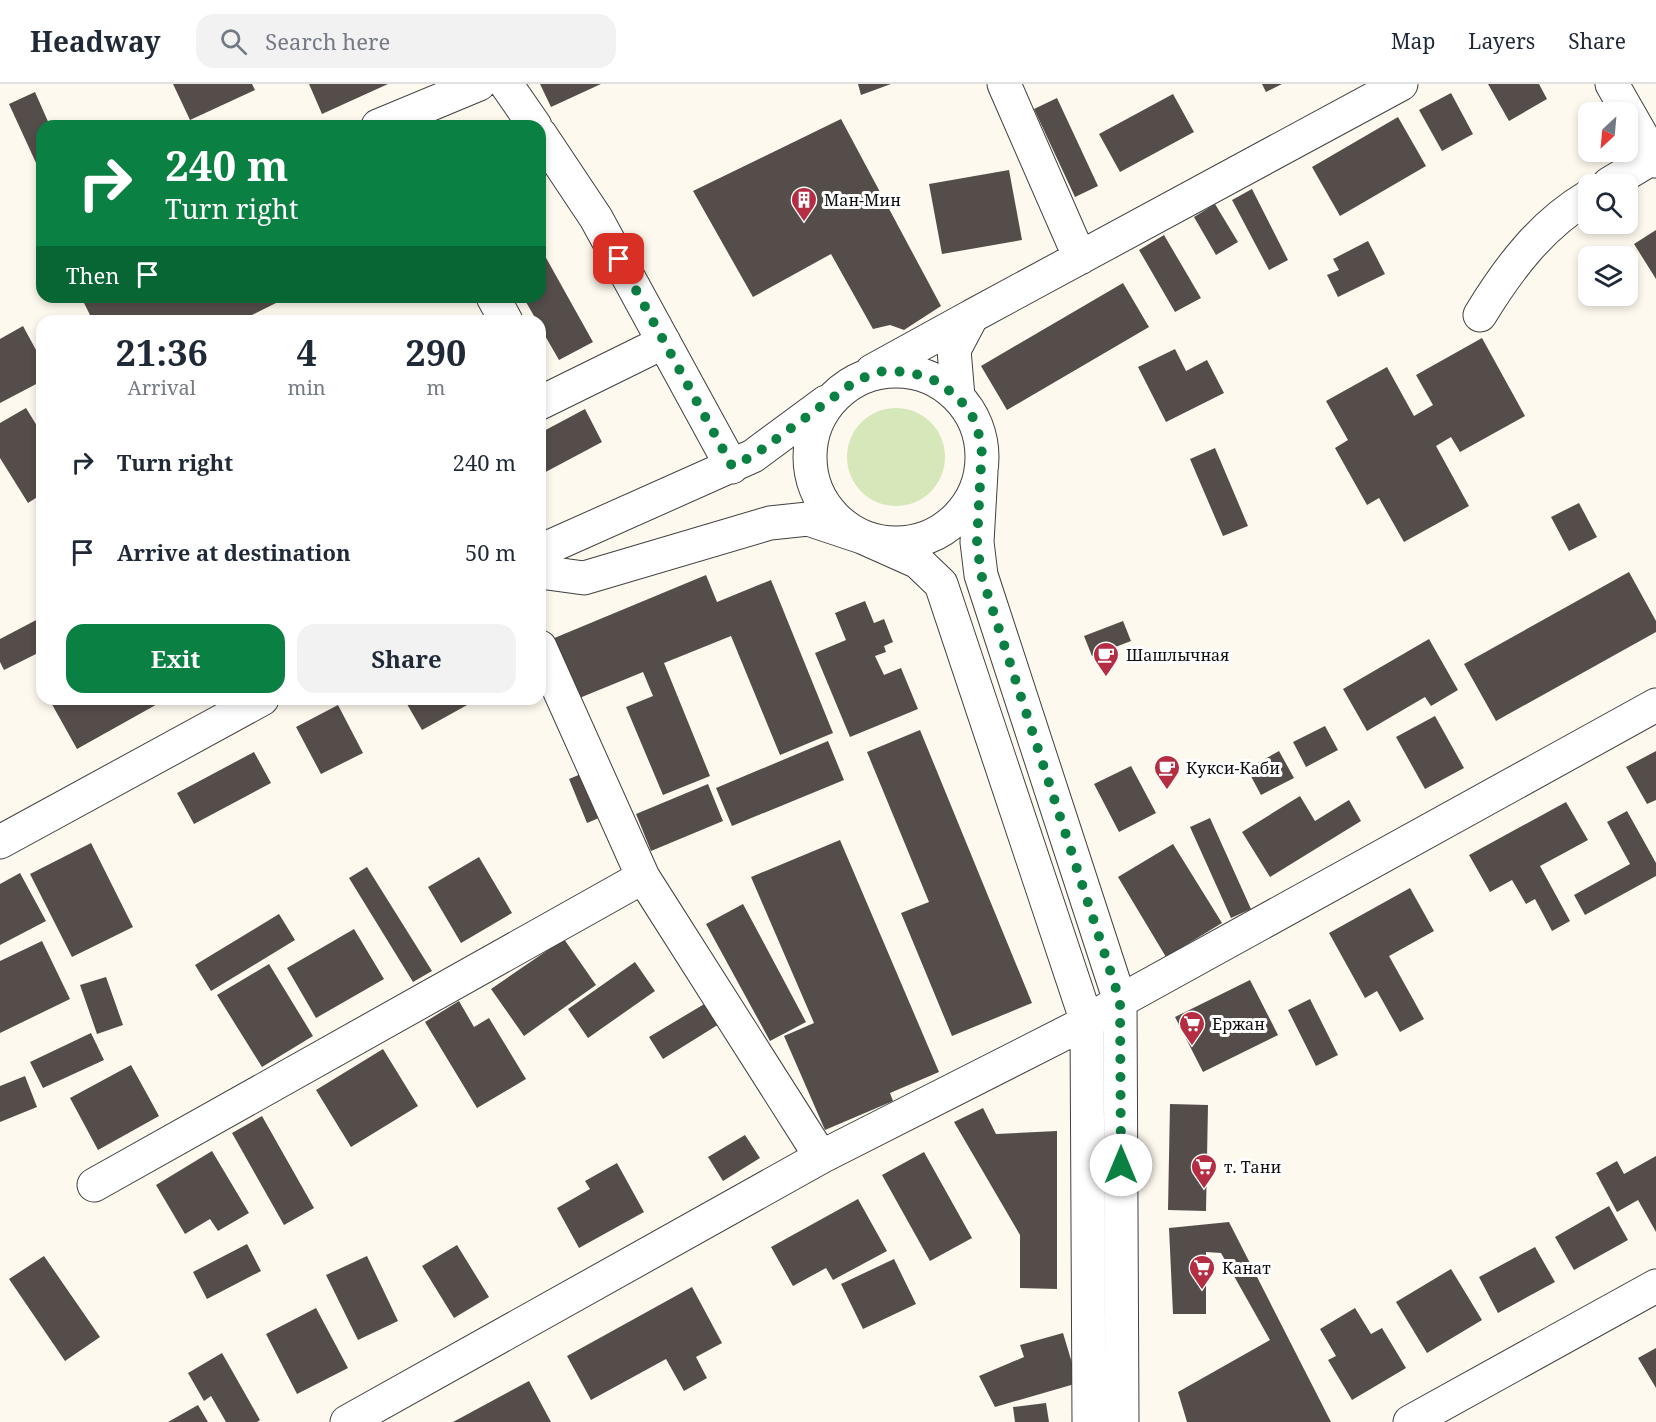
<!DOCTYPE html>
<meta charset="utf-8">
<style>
body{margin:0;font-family:"Noto Serif",serif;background:#f2f2f3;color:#1f2937;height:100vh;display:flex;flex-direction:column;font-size:22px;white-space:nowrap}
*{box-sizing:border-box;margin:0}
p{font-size:20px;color:#747a83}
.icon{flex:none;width:33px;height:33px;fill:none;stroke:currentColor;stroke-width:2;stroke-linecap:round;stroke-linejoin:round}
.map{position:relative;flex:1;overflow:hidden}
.side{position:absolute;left:36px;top:231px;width:510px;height:390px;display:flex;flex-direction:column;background:#fff;border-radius:18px;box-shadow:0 3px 9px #0003}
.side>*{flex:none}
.banner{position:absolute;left:36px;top:36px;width:510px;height:183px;border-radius:18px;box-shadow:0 3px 9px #0003;background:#0b8043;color:#fff;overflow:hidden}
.needle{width:39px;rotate:206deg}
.controls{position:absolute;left:1578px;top:18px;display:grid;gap:12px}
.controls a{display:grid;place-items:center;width:60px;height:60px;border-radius:12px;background:#fff;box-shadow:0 3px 9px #0003;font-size:30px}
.pin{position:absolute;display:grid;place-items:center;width:51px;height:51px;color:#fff;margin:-26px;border-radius:12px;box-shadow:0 3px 9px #0006}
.me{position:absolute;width:66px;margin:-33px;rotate:0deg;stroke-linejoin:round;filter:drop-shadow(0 0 4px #0008)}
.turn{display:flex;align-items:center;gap:21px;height:126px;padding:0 30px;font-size:27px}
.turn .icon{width:78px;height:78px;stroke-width:2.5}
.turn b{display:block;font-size:42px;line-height:51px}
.then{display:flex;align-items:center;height:57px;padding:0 30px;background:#0003;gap:12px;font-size:22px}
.eta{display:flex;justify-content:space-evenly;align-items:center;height:102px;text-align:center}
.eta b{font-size:36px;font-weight:700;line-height:42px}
.button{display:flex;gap:12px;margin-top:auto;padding:12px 30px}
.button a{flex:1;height:69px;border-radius:18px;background:#0b8043;color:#fff;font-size:24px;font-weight:700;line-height:69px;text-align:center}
.button a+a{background:#f2f2f3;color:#1f2937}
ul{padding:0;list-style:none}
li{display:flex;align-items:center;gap:18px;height:90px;padding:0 30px}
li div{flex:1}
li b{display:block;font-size:22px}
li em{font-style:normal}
header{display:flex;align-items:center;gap:36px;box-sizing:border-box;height:84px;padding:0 30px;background:#fff;border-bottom:2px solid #e0e1e3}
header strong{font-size:28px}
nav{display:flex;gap:33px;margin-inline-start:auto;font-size:21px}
.search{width:420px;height:54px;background:#f2f2f3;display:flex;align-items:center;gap:15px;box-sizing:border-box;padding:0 21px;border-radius:18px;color:#747a83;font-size:22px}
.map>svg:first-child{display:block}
.green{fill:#d6e7ba}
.building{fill:#554d4a}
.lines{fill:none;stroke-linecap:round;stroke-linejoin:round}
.minor-casing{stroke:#404040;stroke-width:35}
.minor{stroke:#fff;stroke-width:33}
.route{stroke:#0b8043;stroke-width:10;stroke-dasharray:0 18}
.labels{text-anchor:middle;stroke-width:6;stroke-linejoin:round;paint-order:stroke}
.poi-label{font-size:16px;fill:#0d0d0d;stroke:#fff;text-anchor:start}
</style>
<header>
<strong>Headway</strong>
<div class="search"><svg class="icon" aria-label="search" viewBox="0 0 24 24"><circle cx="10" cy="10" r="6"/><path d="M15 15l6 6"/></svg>Search here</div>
<nav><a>Map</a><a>Layers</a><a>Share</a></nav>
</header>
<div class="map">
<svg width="1656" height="1338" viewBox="0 0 1656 1338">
<rect width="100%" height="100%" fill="#fef9ee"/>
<path class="green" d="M847 373a49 49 0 1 1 98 0a49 49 0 1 1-98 0Z"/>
<path class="building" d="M173,0H252L255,6L190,36Z
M309,0H388L322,30Z
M540,0H601L551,23Z
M858,0H891L861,11Z
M1262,0H1282L1266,8Z
M1488,0H1539L1547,15L1509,37Z
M35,8L50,42H42V92L9,20Z
M1451,9L1473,50L1442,67L1419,26Z
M1173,10L1194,48L1120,88L1099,50Z
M1057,14L1098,102L1075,113L1034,25Z
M1398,33L1426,82L1340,132L1312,83Z
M841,35L941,222L904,246L890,241L873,245L831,170L753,213L693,107Z
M1009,86L1022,156L942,170L929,100Z
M1252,105L1288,176L1269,186L1232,116Z
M1215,120L1238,158L1216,171L1194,133Z
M1656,146V195L1634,160Z
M1164,151L1201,214L1175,228L1139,166Z
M1368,157L1385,190L1338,213L1327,191L1339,186L1333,175Z
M540,163L593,258L559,276L540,243V237H537L523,213H540Z
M1123,199L1149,243L1007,326L981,282Z
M81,213H288L240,237H93Z
M23,242L42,277V297L0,319V255Z
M1482,254L1525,332L1460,368L1451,353L1436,362L1469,422L1404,458L1379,414L1367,421L1335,364L1348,356L1326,317L1387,283L1414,332L1433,321L1416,291Z
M1175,265L1186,287L1207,276L1224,309L1166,338L1138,283Z
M26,324L42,350V410L28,419L0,374V339Z
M585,325L602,358L540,391V349Z
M1215,364L1248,442L1223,452L1190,375Z
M1579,419L1597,453L1569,467L1551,433Z
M1629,488L1656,537V548L1496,637L1464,580Z
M706,491L717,518L771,496L833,649L780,671L731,552L664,579L710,692L663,711L626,623L653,612L643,588L577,615L552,555Z
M865,517L874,539L884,535L893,558L884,562L886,568L875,572L884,591L901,584L918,625L850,653L815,569L846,556L835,529Z
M42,533V567L4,586L0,578V555Z
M1123,537L1131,557L1092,572L1084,552Z
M1429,555L1458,606L1431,622L1425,613L1367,647L1343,605Z
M49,615H160L161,618L77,665Z
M404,615H478L422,646Z
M338,621L363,669L321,690L296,643Z
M1435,632L1464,684L1425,705L1396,653Z
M1325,642L1338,666L1306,683L1293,658Z
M920,646L1032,919L952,952L901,829L929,818L867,668Z
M828,657L844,696L732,742L716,704Z
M1279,667L1294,694L1261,711L1247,685Z
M1656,667V716L1647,720L1626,683Z
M254,668L271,699L194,740L177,709Z
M1131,682L1156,729L1119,748L1094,700Z
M588,687L606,731L587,739L569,695Z
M708,700L723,737L651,767L636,730Z
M1300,712L1315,737L1349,716L1361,737L1270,793L1242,748Z
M1566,718L1588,756L1540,782L1570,837L1552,847L1535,815L1526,820L1512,796L1490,808L1469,771Z
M1627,727L1656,779V792L1585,831L1574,811L1630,780L1607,738Z
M1210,734L1251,825L1231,834L1190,743Z
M840,756L939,988L890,1009L893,1017L825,1046L784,952L814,939L751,793Z
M91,759L133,843L72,873L30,790Z
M1173,760L1222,839L1166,873L1118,793Z
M479,773L512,829L461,859L428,803Z
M367,783L432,887L413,898L349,794Z
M20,789L46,837L0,861V800Z
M1410,804L1434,847L1389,872L1424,935L1400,948L1377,907L1365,914L1329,849Z
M743,820L806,938L770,957L706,840Z
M279,830L295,856L211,907L195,881Z
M354,845L384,895L316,934L287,884Z
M564,855L596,901L524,952L491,905Z
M42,857L70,915L0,949V877Z
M635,878L655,907L588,954L568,925Z
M269,880L313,952L262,983L217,911Z
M106,893L123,941L97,950L80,901Z
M1250,896L1278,951L1203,988L1175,933Z
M1310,915L1338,971L1316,982L1288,926Z
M711,916L724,937L663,975L649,953Z
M459,917L474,943L489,934L526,995L477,1024L425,938Z
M91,949L104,976L43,1004L30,978Z
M383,965L418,1022L351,1063L316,1006Z
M131,981L159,1032L98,1066L70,1014Z
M25,992L37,1023L0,1038V1002Z
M1170,1020L1208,1021L1206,1127L1168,1126Z
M983,1024L996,1050L1057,1047V1205L1020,1204V1151L954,1038Z
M262,1032L314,1124L284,1141L232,1049Z
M745,1051L760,1074L723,1097L708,1073Z
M212,1067L249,1129L218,1147L210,1135L185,1150L156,1101Z
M924,1068L972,1154L930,1177L882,1091Z
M1656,1072V1148L1638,1116L1617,1128L1596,1089L1617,1077L1624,1090Z
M617,1079L644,1128L579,1164L557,1124L590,1105L585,1097Z
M858,1115L887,1167L833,1196L826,1184L793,1202L771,1163Z
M1609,1122L1628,1156L1574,1186L1555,1153Z
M1229,1138L1331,1338H1187L1178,1308L1270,1256L1221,1169L1206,1168V1230H1173L1169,1144Z
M247,1160L261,1187L207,1215L193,1188Z
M457,1161L489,1213L454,1234L422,1182Z
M1535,1163L1555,1198L1498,1229L1479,1193Z
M44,1172L100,1253L65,1277L9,1195Z
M367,1172L398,1237L358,1256L326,1191Z
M894,1175L916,1220L863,1245L841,1200Z
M1451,1185L1482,1236L1427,1269L1396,1218Z
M692,1203L722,1259L696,1273L707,1294L684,1307L666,1275L591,1316L567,1272Z
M316,1224L348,1284L297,1310L266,1250Z
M1355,1224L1371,1250L1382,1244L1406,1284L1352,1316L1328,1276L1336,1272L1320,1245Z
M1063,1249L1078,1299L995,1323L979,1292L1024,1273L1020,1261Z
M1656,1264V1304L1638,1274Z
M222,1269L260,1336L257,1338H226L211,1312L204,1317L188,1289Z
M529,1297L551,1338H453Z
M1046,1319L1049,1338H1015L1013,1323Z
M198,1321L208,1338H168Z"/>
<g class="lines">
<defs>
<path id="minor" d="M506,0L535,42
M1004,0L1080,174
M1612,0L1656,77
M378,42L479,0
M540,50L596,134L732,383
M1609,100L1654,73
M493,213L506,237
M1480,231C1508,185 1541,141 1588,113
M972,232L1401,0
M872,287L972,232L954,266L958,313
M810 373a86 86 0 1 1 172 0a86 86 0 1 1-172 0Z
M540,319L664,258
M981,388L977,458L981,491L1120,917L1122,1338
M540,467L753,372L826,318
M540,488L584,494L770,439L808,435L862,453L918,478L941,500L1087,938L1089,1338
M540,563L643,793L821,1073
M0,758L262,615
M94,1101L643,793
M347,1338L821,1073L1087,938L1120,917L1656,621
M1410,1338L1656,1202"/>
</defs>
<use href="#minor" class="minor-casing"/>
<use href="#minor" class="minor"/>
</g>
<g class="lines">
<path class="route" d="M619,175L732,382L753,372L857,296L883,287L910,288L936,297L958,313L974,335L982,361L977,458L981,490L1120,917L1121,1081"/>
</g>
<defs>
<symbol id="building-pin" viewBox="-11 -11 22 30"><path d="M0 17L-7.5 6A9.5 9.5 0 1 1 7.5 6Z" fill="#b52d42" stroke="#fff"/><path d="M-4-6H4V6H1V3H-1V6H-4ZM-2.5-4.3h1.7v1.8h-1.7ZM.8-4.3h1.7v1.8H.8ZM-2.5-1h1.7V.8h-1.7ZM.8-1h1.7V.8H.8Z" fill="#fff"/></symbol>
<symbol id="cafe-pin" viewBox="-11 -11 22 30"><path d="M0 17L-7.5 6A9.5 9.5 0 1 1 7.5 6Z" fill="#b52d42" stroke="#fff"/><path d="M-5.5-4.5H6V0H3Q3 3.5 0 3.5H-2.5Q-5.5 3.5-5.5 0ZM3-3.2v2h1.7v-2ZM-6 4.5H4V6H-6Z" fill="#fff"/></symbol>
<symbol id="supermarket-pin" viewBox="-11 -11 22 30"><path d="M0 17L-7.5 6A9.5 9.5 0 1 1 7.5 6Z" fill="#b52d42" stroke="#fff"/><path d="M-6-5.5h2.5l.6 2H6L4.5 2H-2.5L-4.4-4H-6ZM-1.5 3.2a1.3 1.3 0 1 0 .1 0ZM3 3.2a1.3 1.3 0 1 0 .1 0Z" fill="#fff"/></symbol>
</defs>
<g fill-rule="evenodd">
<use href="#building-pin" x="789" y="101" width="30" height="40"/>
<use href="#cafe-pin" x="1091" y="556" width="30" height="40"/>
<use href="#cafe-pin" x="1152" y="669" width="30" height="40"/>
<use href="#supermarket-pin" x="1177" y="925" width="30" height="40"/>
<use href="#supermarket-pin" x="1189" y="1068" width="30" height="40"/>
<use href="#supermarket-pin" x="1187" y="1169" width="30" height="40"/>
</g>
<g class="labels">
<g class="poi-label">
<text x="824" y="122">Ман-Мин</text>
<text x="1126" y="577">Шашлычная</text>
<text x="1186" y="690">Кукси-Каби</text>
<text x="1212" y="946">Ержан</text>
<text x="1224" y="1089">т. Тани</text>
<text x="1222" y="1190">Канат</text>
</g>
</g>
</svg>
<div class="controls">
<a><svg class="needle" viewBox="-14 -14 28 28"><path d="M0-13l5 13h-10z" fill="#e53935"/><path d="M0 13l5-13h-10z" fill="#747a83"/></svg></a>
<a><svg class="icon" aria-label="search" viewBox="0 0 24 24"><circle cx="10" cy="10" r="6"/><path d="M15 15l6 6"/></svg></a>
<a><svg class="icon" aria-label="layers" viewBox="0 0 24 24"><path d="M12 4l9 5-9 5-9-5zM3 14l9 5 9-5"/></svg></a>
</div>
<div class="pin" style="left:619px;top:175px;background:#d93025"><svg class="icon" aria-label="arrive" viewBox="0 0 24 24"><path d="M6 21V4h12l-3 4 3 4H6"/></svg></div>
<svg class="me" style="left:1121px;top:1081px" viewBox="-20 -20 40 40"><circle r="19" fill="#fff"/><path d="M0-13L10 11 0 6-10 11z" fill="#0b8043"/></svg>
<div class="banner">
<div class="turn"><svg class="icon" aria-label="right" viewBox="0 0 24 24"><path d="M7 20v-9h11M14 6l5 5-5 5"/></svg><div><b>240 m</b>Turn right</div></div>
<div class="then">Then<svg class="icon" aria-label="arrive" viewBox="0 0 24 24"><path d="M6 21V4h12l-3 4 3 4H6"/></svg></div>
</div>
<section class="side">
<div class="eta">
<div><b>21:36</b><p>Arrival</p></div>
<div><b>4</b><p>min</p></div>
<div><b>290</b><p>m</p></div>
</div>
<ul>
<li><svg class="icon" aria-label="right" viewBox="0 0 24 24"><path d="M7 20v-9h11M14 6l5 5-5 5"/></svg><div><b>Turn right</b></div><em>240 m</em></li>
<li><svg class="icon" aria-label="arrive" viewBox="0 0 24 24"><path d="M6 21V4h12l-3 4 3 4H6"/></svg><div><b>Arrive at destination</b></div><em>50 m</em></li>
</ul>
<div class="button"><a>Exit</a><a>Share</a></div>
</section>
</div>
